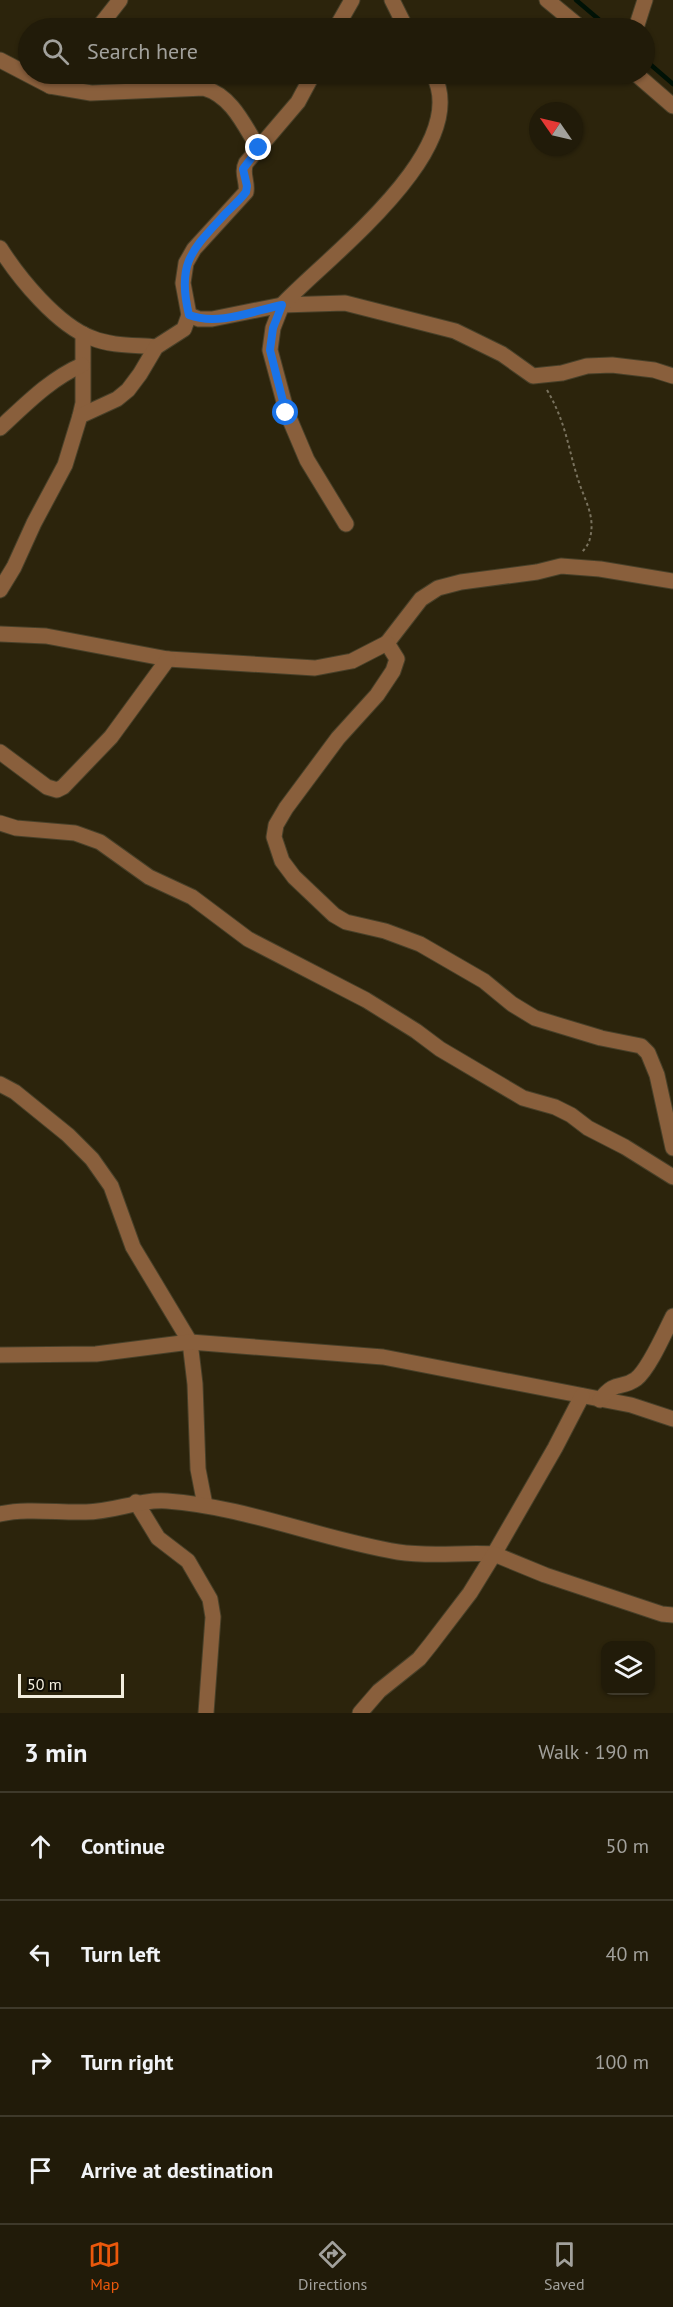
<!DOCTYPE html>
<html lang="en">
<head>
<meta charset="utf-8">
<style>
	body { margin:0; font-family:"PT Sans",sans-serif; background:#292412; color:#f1f3f6 }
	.controls { position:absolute; right:18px; bottom:18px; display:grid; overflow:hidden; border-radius:12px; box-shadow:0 2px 4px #0004 }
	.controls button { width:54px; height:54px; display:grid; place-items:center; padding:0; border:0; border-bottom:2px solid #3e392a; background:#211b09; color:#f1f3f6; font:30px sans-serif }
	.compass { position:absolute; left:529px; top:102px; width:54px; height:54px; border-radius:50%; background:#211b09; box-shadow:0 2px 4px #0004; rotate:304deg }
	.scale { position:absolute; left:18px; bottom:15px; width:106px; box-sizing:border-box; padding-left:6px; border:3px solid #f2edde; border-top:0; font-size:16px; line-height:21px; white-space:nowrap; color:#f2edde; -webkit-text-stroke:4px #110e05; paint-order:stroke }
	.stop { position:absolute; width:18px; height:18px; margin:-14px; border:4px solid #1a73e8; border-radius:50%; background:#fff }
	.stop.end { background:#1a73e8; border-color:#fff; box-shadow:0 2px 6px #0008 }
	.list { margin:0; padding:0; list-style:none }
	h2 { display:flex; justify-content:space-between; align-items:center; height:78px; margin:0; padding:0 24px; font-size:26px }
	h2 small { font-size:20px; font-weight:400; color:#a2a19c }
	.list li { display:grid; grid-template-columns:39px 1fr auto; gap:18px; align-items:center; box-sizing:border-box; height:108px; padding:0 24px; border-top:2px solid #3e392a }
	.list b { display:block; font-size:22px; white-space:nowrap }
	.list em { font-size:20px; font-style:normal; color:#a2a19c }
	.icon { flex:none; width:33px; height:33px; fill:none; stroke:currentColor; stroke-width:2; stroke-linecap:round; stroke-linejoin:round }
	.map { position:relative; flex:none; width:673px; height:1713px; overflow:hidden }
	.search { position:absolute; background:#211b09; box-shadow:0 2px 4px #0004; left:18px; right:18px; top:18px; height:66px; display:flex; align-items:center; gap:15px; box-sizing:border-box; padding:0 21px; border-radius:33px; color:#a2a19c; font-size:22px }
	.sheet { height:510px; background:#211b09 }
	nav { display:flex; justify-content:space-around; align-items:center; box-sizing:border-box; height:84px; border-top:2px solid #3e392a; background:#211b09; font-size:16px; color:#a2a19c }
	nav a { display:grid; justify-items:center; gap:3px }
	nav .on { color:#ea580c }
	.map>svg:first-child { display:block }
</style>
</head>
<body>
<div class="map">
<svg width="673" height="1713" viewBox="0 0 673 1713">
	<rect width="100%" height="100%" fill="#2c240c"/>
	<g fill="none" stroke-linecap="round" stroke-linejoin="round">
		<!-- stream -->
		<g stroke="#001206" stroke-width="4.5">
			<path d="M576,0L609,28"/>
			<path d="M644,59L673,84"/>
		</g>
		<defs>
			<g id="minor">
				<path d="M392,0L406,28"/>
				<path d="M547,0L581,28"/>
				<path d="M98,28L120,0"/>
				<path d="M336,28L352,0"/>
				<path d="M636,28L645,0"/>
				<path d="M0,60L50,86L91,93L204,88C232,96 244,125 259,149"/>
				<path d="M636,74L673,106"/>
				<path d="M50,86L59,74"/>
				<path d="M0,248C19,278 57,325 92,338C111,346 135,345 156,347"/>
				<path d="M189,315L199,319H212L282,305L345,303L455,331L502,354L533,376L562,373L587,366L612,365L654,370L673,376"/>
				<path d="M80,416L83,403V334"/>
				<path d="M0,428C26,404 50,379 82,365"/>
				<path d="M346,524L307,460L287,413L270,350L273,328L282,305C327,257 474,149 433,74"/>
				<path d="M673,581L600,569L561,566L537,572L461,582L438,588L421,599L387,643L397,659L393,671L377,695L338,738L286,808L276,825L274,837L282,861L294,877L334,915L346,922L385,931L420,944L484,981L512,1004L535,1018L601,1038L641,1046L648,1053L657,1075L673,1148"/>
				<path d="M0,590L14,567L34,523L65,465L80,416L117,399L128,390L140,374L156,347L184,329L189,315L183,283L186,263L194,249L246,192C248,182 241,173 246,163L298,102L313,74"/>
				<path d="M0,634L46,636L168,659L315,668L352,661L387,643"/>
				<path d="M0,752L47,787L57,790L63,787L111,737L168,659"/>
				<path d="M0,823L16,828L75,833L100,842L149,877L192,897L248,939L366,1000L416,1031L440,1049L523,1098L555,1107L571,1115L588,1128L625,1147L673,1177"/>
				<path d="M0,1084L15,1092L68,1135L92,1159L111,1186L133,1247L190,1342L195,1384L198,1469L205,1505"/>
				<path d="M0,1355L96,1354L190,1342L383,1357L631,1405L673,1419"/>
				<path d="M600,1400C616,1379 621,1390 636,1379C649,1369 665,1332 673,1316"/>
				<path d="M136,1502L158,1538L188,1561L210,1599L213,1617L206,1713"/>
				<path d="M0,1514C28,1508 58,1513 86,1512C114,1512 139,1499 167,1501C247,1507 320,1539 398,1552C431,1557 462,1552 494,1554L555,1448L582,1396"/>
				<path d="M360,1713L379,1691L419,1659L431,1644L470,1593L494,1554L545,1575L662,1614L673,1615"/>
			</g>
		</defs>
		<!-- minor casing -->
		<use href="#minor" stroke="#484029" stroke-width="17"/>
		<!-- path -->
		<path stroke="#79725e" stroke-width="2" stroke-dasharray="3 3" stroke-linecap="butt" d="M547,390C568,426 568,452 581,488C587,504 595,519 590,538C589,544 585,549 581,553"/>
		<!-- minor -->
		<use href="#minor" stroke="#895f3c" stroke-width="15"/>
	</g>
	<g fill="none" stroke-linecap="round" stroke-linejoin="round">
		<!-- route -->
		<path stroke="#1a73e8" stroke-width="8" d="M259,148L243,169L247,186L246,192C240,200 233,206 226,213C193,249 176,262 189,315C218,326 253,311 282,305L273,328L270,350L286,413"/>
	</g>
</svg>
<div class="controls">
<button><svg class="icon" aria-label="layers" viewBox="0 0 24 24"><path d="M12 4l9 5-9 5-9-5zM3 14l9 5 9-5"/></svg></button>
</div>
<svg class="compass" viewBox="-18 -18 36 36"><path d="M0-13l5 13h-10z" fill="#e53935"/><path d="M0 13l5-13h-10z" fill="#a2a19c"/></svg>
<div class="scale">50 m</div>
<div class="stop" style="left:286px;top:413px"></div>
<div class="stop end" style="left:259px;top:148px"></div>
<div class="search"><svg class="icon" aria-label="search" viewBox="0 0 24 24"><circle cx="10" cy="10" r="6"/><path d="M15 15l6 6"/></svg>Search here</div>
</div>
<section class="sheet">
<h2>3 min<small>Walk · 190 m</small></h2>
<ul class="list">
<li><svg class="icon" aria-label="ahead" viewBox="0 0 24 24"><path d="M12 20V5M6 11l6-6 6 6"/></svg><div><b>Continue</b></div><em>50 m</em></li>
<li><svg class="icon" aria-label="left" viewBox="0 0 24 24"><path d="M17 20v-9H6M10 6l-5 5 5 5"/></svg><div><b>Turn left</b></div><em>40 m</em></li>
<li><svg class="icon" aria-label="right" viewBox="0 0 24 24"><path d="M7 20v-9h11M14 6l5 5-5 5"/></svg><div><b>Turn right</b></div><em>100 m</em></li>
<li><svg class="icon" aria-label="arrive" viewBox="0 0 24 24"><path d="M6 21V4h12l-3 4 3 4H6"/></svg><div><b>Arrive at destination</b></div></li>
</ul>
</section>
<nav>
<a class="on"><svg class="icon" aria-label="map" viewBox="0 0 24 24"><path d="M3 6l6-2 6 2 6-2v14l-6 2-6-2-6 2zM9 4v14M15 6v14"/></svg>Map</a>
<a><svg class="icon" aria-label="directions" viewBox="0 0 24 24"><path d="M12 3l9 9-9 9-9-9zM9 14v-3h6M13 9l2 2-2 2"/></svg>Directions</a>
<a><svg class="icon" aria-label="saved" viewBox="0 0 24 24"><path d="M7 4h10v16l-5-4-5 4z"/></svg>Saved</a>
</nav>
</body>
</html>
